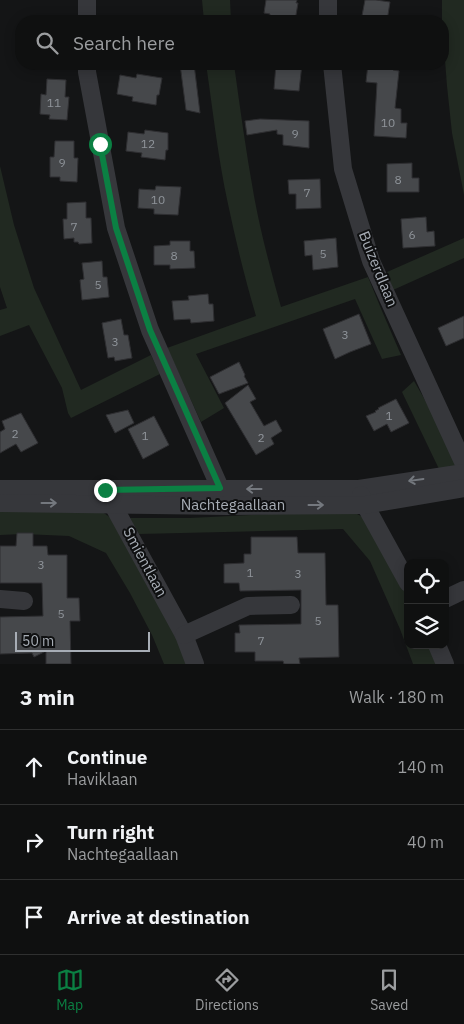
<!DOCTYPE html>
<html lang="en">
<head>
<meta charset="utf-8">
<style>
	body { margin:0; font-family:"IBM Plex Sans",sans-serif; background:#1d1e1e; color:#f1f3f6 }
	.controls { position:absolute; right:15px; bottom:15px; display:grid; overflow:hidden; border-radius:10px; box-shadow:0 2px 12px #0003 }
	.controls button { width:45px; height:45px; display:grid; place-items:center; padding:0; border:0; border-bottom:1px solid #2f3030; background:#0f1010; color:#f1f3f6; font:25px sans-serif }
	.scale { position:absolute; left:15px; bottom:12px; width:135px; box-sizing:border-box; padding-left:5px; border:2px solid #a7adb5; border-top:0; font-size:14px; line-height:18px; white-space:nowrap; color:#a7adb5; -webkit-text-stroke:4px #0f1011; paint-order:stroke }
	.stop { position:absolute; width:15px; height:15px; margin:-11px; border:4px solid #0b8043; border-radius:50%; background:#fff }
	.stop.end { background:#0b8043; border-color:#fff; box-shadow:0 1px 5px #0008 }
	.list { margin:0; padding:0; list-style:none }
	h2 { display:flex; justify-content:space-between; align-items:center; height:65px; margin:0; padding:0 20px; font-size:21px }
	h2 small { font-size:16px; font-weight:400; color:#9b9d9f }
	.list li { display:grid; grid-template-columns:32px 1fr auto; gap:15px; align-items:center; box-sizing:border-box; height:75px; padding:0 20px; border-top:1px solid #2f3030 }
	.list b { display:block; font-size:19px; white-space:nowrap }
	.list p { margin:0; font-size:16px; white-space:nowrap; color:#9b9d9f }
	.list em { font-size:16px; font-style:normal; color:#9b9d9f }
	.icon { flex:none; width:28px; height:28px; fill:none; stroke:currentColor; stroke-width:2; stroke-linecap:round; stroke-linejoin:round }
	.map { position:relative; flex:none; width:464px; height:664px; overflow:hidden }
	.search { position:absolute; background:#0f1010; box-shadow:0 2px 12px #0003; left:15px; right:15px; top:15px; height:55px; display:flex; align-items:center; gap:12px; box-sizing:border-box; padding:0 18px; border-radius:20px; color:#9b9d9f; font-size:19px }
	.sheet { height:290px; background:#0f1010 }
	nav { display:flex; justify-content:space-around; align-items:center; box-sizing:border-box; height:70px; border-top:1px solid #2f3030; background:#0f1010; font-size:14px; color:#9b9d9f }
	nav a { display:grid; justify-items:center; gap:2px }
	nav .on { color:#0b8043 }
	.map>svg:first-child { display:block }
</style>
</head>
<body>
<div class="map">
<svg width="464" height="664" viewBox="0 0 464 664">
	<rect width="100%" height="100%" fill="#141516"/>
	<!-- green -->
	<g fill="#212921">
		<path d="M202,0H230L231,21H204Z"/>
		<path d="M442,0H464V195L452,133L447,86L442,21Z"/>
		<path d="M206,64H234C240,108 246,152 254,196C261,234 271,271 281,307L368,277L382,311L401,355L382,359L355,299L196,354L224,408L201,422L167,348L256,316C245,279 236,242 228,204C218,158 213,111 206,64Z"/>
		<path d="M0,166L14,225L34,288L81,390L151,355L160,374L71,418L68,413L62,388L29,325L0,336V310L7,308L0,287Z"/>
		<path d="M464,238V258L393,290L387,272Z"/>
		<path d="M414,381L440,426L457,468L439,469L402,392Z"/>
		<path d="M98,509L111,518L171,626L187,664H164L152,635L130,593L106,553L69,536L23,534L0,535V511Z"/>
		<path d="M349,510L367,519L384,546L408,597V645H430L437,664H413L400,629L370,561L343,529L139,534L130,518H190Z"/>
	</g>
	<!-- building -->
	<g fill="#46484b" stroke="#2f2f32">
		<path d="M266,0H297L296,3H298L295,21H269L270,14L264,13Z"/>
		<path d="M365,0H376L390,2L387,21H361Z"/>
		<path d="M180,64H194L200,113L186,110Z"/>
		<path d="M276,64H302L299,91L274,89Z"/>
		<path d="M368,64H393V70L399,71L395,108L401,109V123H407L406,138L374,136L377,83L366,82Z"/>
		<path d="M137,74L162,78L159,95H157L156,105L132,101L133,97L117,94L120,75L136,78Z"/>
		<path d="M47,79L66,80L65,97H69L67,120L49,119L50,115L40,114L41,94L46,95Z"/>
		<path d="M260,119L309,121V148L283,145V135L277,134V130L247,135L245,121Z"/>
		<path d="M145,130L168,133V150H166L165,160L141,157L142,153L126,151L128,132L144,134Z"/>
		<path d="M55,141H74V158H78L77,182L60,181V177H50V157H54Z"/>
		<path d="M412,163V178H419V192H387V164Z"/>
		<path d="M320,179L321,208L296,209V194H289L288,180Z"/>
		<path d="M156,186L181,187L178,215L154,214V209L138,208L139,189L155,190Z"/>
		<path d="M86,202V218H91L92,243L79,244L78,242H74V238L64,239L63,219H67V203Z"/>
		<path d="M426,217L427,232L434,231L435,246L403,248L401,219Z"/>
		<path d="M336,238L338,267L313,270L312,255L305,256L304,241Z"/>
		<path d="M170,241H190V251H194L195,268L170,269V265H154V246L170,245Z"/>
		<path d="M102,261L103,277H107L109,297L82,300L80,280L84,279L82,263Z"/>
		<path d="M208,294L209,304H213L214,321L191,323L190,319L174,320L172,301L189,300L188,296Z"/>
		<path d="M359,314L371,344L350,352L335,359L323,329Z"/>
		<path d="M464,316V338L446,346L438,328Z"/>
		<path d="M121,319L124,335H128L132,358L115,361L114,357L108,358L102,323Z"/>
		<path d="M239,362L245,375L244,376L248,383L219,394L210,377Z"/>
		<path d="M248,385L256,399L250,402L264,426L276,420L282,431L271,438L274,444L256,455L225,403Z"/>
		<path d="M396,399L409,423L391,432L387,424L374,431L366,416L376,412L375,411L379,409L378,408Z"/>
		<path d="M128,410L134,423L115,433L106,415Z"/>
		<path d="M21,413L38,443L21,452L16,444L0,453V432L5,429L2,421Z"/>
		<path d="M154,416L169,445L143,459L128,429Z"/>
		<path d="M17,533H33V546H47L48,555H67V598H79L80,621H70L71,664H46V651L34,657L32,653L0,654V617L43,616L42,583H0V546H16Z"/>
		<path d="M251,537H297L298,553H325L326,605H338L339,657L299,658L300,664H284L283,661H255V652H235V633H240L239,625L301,624V590L240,591L239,583H224V564L244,563V554H251Z"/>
	</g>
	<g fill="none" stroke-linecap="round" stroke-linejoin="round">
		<!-- minor -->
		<g stroke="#36373b" stroke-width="18">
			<path d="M87,21V0"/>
			<path d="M328,21V0"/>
			<path d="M87,64V72L116,228L150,330L228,506"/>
			<path d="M332,64L343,169L371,261L464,464"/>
			<path d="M0,489H359L464,473"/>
			<path d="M361,495L365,505L408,583"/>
			<path d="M108,496L184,635L195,664"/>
			<path d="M0,503L228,506L365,505L464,488"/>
			<path d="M0,599L24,601"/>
			<path d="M445,599L464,590"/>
			<path d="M184,635L248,606L291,605"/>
			<path d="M437,645L445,664"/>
		</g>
	</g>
	<!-- one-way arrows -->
	<defs><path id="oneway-shaft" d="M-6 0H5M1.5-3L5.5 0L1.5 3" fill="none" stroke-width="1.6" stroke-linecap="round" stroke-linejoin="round" transform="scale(1.25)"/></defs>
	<g stroke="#74787e">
		<use href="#oneway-shaft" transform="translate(416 480) rotate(172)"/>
		<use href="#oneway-shaft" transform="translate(254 489) rotate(-180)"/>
		<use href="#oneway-shaft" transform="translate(49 503)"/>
		<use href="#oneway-shaft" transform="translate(316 505)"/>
	</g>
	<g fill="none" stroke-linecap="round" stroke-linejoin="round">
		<!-- route -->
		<path stroke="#0b8043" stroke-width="6" d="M100,144L116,228L150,330L220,488L105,490"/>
	</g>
	<g text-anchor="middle" stroke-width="4" stroke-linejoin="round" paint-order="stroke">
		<!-- number labels -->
		<g font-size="12" fill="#8f949a">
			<text x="54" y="107">11</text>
			<text x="388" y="127">10</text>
			<text x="295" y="138">9</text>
			<text x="148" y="148">12</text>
			<text x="62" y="167">9</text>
			<text x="398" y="184">8</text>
			<text x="307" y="197">7</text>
			<text x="158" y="204">10</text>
			<text x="74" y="231">7</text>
			<text x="412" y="239">6</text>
			<text x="323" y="258">5</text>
			<text x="174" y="260">8</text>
			<text x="98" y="289">5</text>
			<text x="345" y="339">3</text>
			<text x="115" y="346">3</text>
			<text x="389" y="420">1</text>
			<text x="15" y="438">2</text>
			<text x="145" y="440">1</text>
			<text x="261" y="442">2</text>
			<text x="41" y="569">3</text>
			<text x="250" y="577">1</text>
			<text x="298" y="578">3</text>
			<text x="61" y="618">5</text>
			<text x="318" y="625">5</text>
			<text x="261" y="645">7</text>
		</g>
		<!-- street labels -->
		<g font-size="15" fill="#a7adb5" stroke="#0f1011">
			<text transform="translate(378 269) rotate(68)" y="5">Buizerdlaan</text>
			<text x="233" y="510">Nachtegaallaan</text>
			<text transform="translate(145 562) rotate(62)" y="5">Smientlaan</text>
		</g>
	</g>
</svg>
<div class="controls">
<button><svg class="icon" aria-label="locate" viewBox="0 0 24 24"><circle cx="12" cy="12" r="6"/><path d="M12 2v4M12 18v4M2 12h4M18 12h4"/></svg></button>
<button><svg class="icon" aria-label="layers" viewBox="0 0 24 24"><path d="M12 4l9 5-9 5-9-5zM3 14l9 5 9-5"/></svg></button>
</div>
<div class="scale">50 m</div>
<div class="stop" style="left:100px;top:144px"></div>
<div class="stop end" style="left:105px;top:490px"></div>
<div class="search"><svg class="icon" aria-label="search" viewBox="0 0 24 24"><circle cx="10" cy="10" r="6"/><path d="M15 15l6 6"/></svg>Search here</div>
</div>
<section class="sheet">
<h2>3 min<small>Walk · 180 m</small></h2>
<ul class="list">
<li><svg class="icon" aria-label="ahead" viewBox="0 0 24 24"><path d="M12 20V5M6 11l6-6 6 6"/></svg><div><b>Continue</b><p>Haviklaan</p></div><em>140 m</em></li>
<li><svg class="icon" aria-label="right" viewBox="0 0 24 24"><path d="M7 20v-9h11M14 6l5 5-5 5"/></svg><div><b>Turn right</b><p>Nachtegaallaan</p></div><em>40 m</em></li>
<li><svg class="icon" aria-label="arrive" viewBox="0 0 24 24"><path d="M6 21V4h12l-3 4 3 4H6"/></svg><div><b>Arrive at destination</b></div></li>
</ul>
</section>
<nav>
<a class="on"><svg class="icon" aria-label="map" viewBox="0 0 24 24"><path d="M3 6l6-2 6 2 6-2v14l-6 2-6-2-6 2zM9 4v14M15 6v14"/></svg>Map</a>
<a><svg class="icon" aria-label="directions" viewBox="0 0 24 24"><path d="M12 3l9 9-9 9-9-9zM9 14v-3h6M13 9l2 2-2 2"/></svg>Directions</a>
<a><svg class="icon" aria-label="saved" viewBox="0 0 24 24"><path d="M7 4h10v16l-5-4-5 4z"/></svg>Saved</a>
</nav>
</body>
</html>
